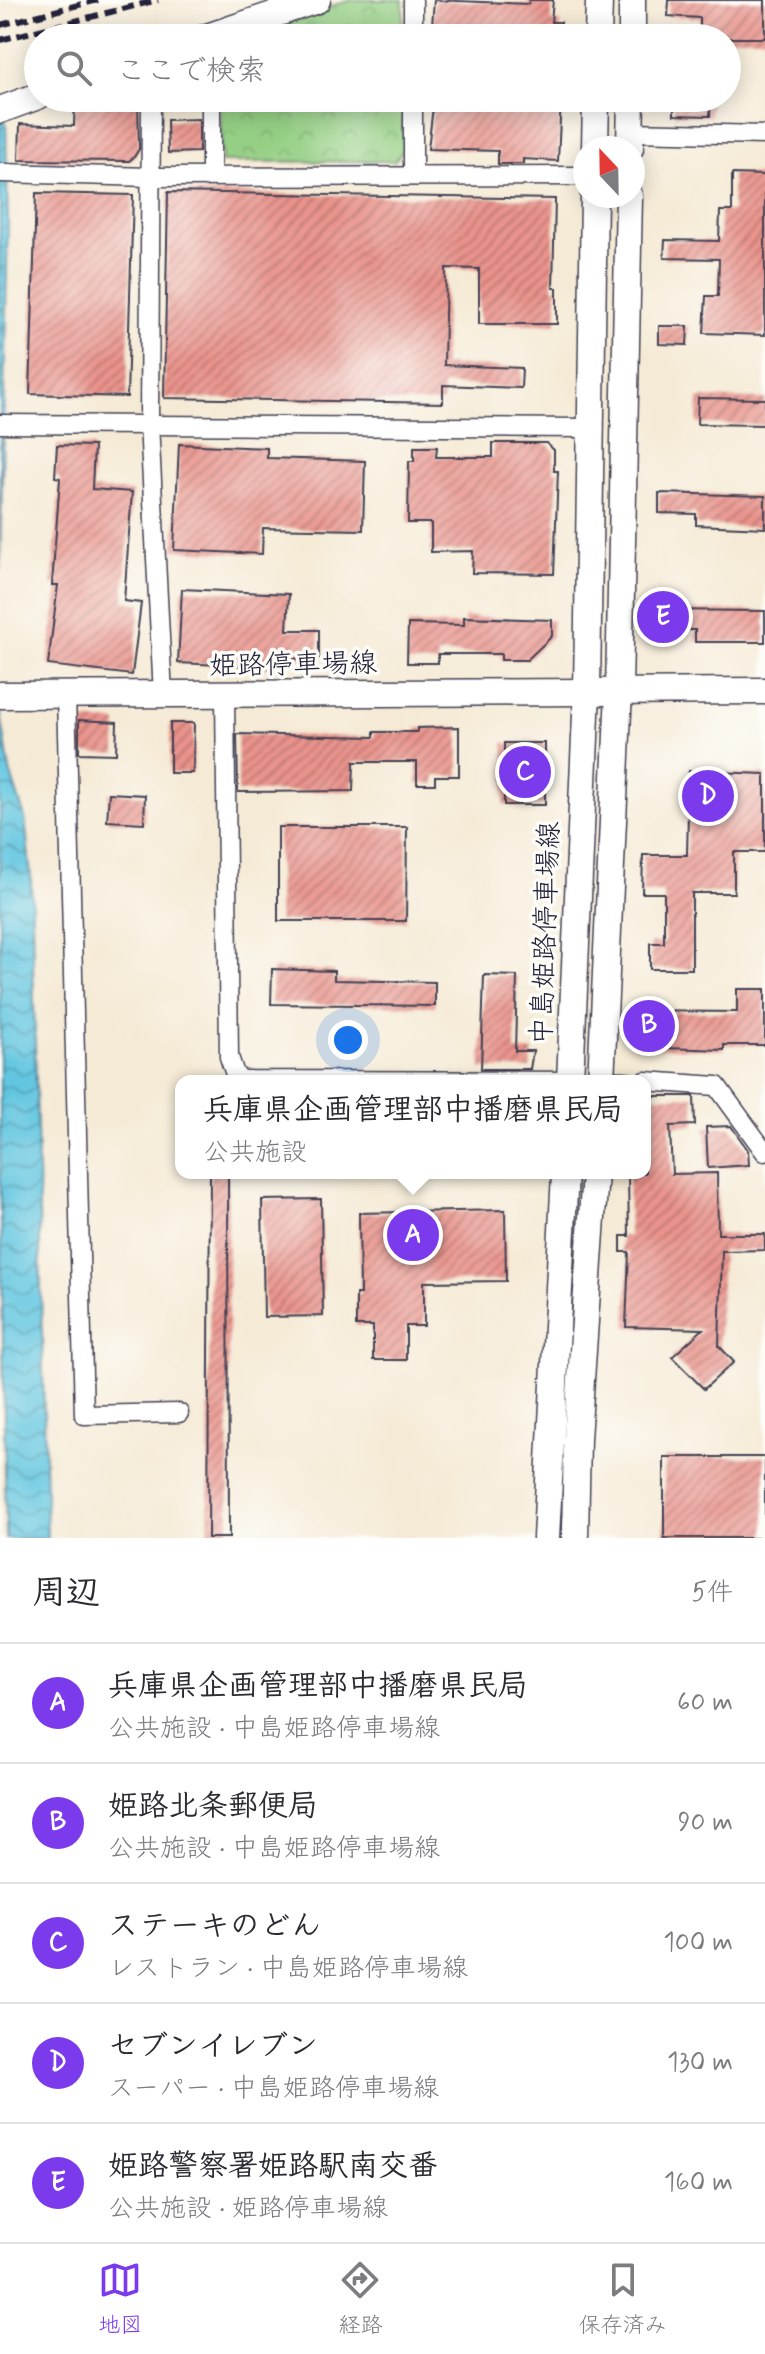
<!DOCTYPE html>
<html lang="ja">
<head>
<meta charset="utf-8">
<style>
	body { margin:0; font-family:Mynerve,"Klee One",sans-serif; background:#f7f7f7; color:#2b2b33 }
	.compass { position:absolute; left:573px; top:136px; width:72px; height:72px; border-radius:50%; background:#fff; box-shadow:0 4px 20px #0003; rotate:338deg }
	.you { position:absolute; left:348px; top:1040px; width:28px; height:28px; margin:-20px; border:6px solid #fff; border-radius:50%; background:#1a73e8; box-shadow:0 0 0 12px #1a73e833 }
	.badge { display:grid; place-items:center; width:52px; height:52px; border-radius:50%; background:#7c3aed; color:#fff; font-size:26px; font-weight:700 }
	.pin { position:absolute; translate:-50% -50%; border:4px solid #fff; box-shadow:0 2px 8px #0006 }
	.popup { position:absolute; left:175px; top:1075px; width:476px; height:104px; box-sizing:border-box; display:grid; place-content:center; border-radius:16px; background:#fff; filter:drop-shadow(0 2px 6px #0005); font-size:26px; white-space:nowrap; color:#7c7c81 }
	.popup b { font-size:30px; color:#2b2b33 }
	.popup::after { content:''; position:absolute; left:50%; top:100%; margin-left:-16px; border:16px solid transparent; border-top-color:#fff }
	.list { margin:0; padding:0; list-style:none }
	h2 { display:flex; justify-content:space-between; align-items:center; height:104px; margin:0; padding:0 32px; font-size:34px }
	h2 small { font-size:26px; font-weight:400; color:#7c7c81 }
	.list li { display:grid; grid-template-columns:52px 1fr auto; gap:24px; align-items:center; box-sizing:border-box; height:120px; padding:0 32px; border-top:2px solid #e1e1e2 }
	.list b { display:block; font-size:30px; white-space:nowrap }
	.list p { margin:0; font-size:26px; white-space:nowrap; color:#7c7c81 }
	.list em { font-size:26px; font-style:normal; color:#7c7c81 }
	.icon { flex:none; width:44px; height:44px; fill:none; stroke:currentColor; stroke-width:2; stroke-linecap:round; stroke-linejoin:round }
	.map { position:relative; flex:none; width:765px; height:1538px; overflow:hidden }
	.search { position:absolute; background:#fff; box-shadow:0 4px 20px #0003; left:24px; right:24px; top:24px; height:88px; display:flex; align-items:center; gap:20px; box-sizing:border-box; padding:0 28px; border-radius:44px; color:#7c7c81; font-size:30px }
	.sheet { height:704px; background:#fff }
	nav { display:flex; justify-content:space-around; align-items:center; box-sizing:border-box; height:112px; border-top:2px solid #e1e1e2; background:#fff; font-size:22px; color:#7c7c81 }
	nav a { display:grid; justify-items:center; gap:4px }
	nav .on { color:#7c3aed }
	.map>svg:first-child { display:block }
</style>
</head>
<body>
<div class="map">
<svg width="765" height="1538" viewBox="0 0 765 1538">
	<defs>
		<pattern id="park-crowns" width="20" height="18" patternUnits="userSpaceOnUse" patternTransform="scale(2)"><rect width="20" height="18" fill="#94cf84"/><path d="M2 6a3 3 0 1 1 6 0M12 15a3 3 0 1 1 6 0" fill="none" stroke="#7fb173"/></pattern>
		<pattern id="water-waves" width="16" height="10" patternUnits="userSpaceOnUse" patternTransform="scale(2)"><rect width="16" height="10" fill="#62c6e0"/><path d="M0 5q4-4 8 0t8 0" fill="none" stroke="#50a0b7"/></pattern>
		<pattern id="building-hatch" width="6" height="6" patternUnits="userSpaceOnUse" patternTransform="scale(2)"><rect width="6" height="6" fill="#e9938b"/><path d="M-1 1l2-2M0 6l6-6M5 7l2-2" fill="none" stroke="#bc7873"/></pattern>
	</defs>
	<rect width="100%" height="100%" fill="#fdfcf7"/>
	<filter id="ink" filterUnits="userSpaceOnUse"><feTurbulence type="fractalNoise" baseFrequency=".0125" numOctaves="2"/><feDisplacementMap in="SourceGraphic" scale="16" xChannelSelector="R" yChannelSelector="G"/><feConvolveMatrix kernelMatrix="1 2 1 2 8 2 1 2 1" color-interpolation-filters="sRGB"/></filter>
	<filter id="wash" filterUnits="userSpaceOnUse"><feTurbulence type="fractalNoise" baseFrequency=".006" numOctaves="4" result="noise"/><feDisplacementMap in="SourceGraphic" scale="32" xChannelSelector="R" yChannelSelector="G"/><feGaussianBlur stdDeviation="1.8" result="paint"/><feColorMatrix in="noise" values="0 0 0 0 0 0 0 0 0 0 0 0 0 0 0 0 0 1.4 0 .05"/><feComposite in="paint" operator="in"/></filter>
	<g filter="url(#wash)">
		<rect width="100%" height="100%" fill="#f5ead5"/>
		<!-- park -->
		<g fill="url(#park-crowns)" stroke="#5b7860" stroke-width="2">
			<path d="M350,0H403V38H236Z"/>
			<path d="M220,98H403V151L394,161L222,162Z"/>
		</g>
		<!-- water -->
		<g fill="url(#water-waves)" stroke="#42748e" stroke-width="2">
			<path d="M6,121L8,226L0,570V123Z"/>
			<path d="M0,708L10,771L25,818L31,877L47,1538H6L0,1152Z"/>
		</g>
		<g id="blocks">
			<!-- building -->
			<g fill="url(#building-hatch)">
				<path d="M434,0L528,4L529,0H553L551,22H561L559,38H431Z"/>
				<path d="M669,0H765V38H700V18L668,16Z"/>
				<path d="M75,98H138L139,149L134,157L129,161L19,160L20,124L74,126Z"/>
				<path d="M434,98H494V104L530,106L531,98H561L558,161L523,159V164H498V151L428,149Z"/>
				<path d="M674,98H711L710,116L674,115Z"/>
				<path d="M199,119V152L168,153L167,120Z"/>
				<path d="M732,174L765,175V335L704,333L706,296H718L719,259L664,258L665,240L719,241L720,211H732Z"/>
				<path d="M168,192L555,199L553,288H557V324H479V269L446,268L444,365L522,368L521,388L443,385V403L164,398Z"/>
				<path d="M36,193L133,195L127,397L30,394Z"/>
				<path d="M659,326H688L687,345L659,344Z"/>
				<path d="M698,398L765,399V425L697,424Z"/>
				<path d="M493,443H546L554,450V471H558L554,574L472,573L473,551L431,552V523H408L409,461H414V447H437L436,457H493Z"/>
				<path d="M179,444L267,448V458L365,461L363,530L263,528L262,554L174,550Z"/>
				<path d="M57,445L94,446L92,489L132,492L124,601L141,603L132,675L48,665L58,585H52L60,478L55,477Z"/>
				<path d="M659,493L765,496V528L696,525V514L659,513Z"/>
				<path d="M182,589L289,594L287,630H319V658L285,659V668L178,663Z"/>
				<path d="M657,610L765,611V642H695V630H657Z"/>
				<path d="M464,617L552,620V636L527,660H501V654H438V663H407L408,624L464,625Z"/>
				<path d="M79,720L117,722L116,754L79,753Z"/>
				<path d="M170,723H194L193,773H170Z"/>
				<path d="M459,727V776H435V784H417V762H354L353,791L238,792L237,734L374,737V732H417V728Z"/>
				<rect x="504" y="743" width="41" height="62"/>
				<path d="M689,771L765,774V852H734V893H692V969H650V943H664V893H642L643,855H687Z"/>
				<path d="M109,793L145,795L144,823L107,821Z"/>
				<path d="M278,827H407L406,921H278Z"/>
				<path d="M272,969L334,971V980L435,982V1006L271,1004Z"/>
				<path d="M484,975L517,976L515,1051H533L530,1069H481Z"/>
				<path d="M737,989H765V1045H724V1050L634,1047L636,1011L737,1012Z"/>
				<path d="M646,1096H694L695,1125L670,1126L672,1174L717,1173L718,1234H765V1250L722,1251L719,1346L734,1362L704,1389L672,1357L703,1329L626,1327L629,1252H621V1236H629L628,1173H645Z"/>
				<path d="M731,1126L748,1150L749,1165L708,1168L706,1127Z"/>
				<path d="M210,1173H228L229,1538H208Z"/>
				<path d="M321,1199L323,1316L264,1317L262,1200Z"/>
				<path d="M505,1210L506,1281L424,1282V1326H406V1360H373V1326H356V1294H360L359,1213Z"/>
				<rect x="664" y="1457" width="101" height="81"/>
			</g>
		</g>
	</g>
	<g filter="url(#ink)">
		<use href="#blocks" fill-opacity="0" stroke="#424052" stroke-width="2"/>
		<g fill="none" stroke-linecap="round" stroke-linejoin="round">
			<defs>
				<g id="street">
					<path d="M413,38V0"/>
					<path d="M151,98L149,423L163,695"/>
					<path d="M630,132L765,135"/>
					<path d="M0,173L151,177L585,176"/>
					<path d="M211,176V98"/>
					<path d="M413,176V98"/>
					<path d="M0,424L588,428"/>
					<path d="M66,694L84,1415L179,1413"/>
					<path d="M225,696L229,1057L236,1077L244,1080L625,1081"/>
					<path d="M645,1081L717,1086L765,1152"/>
				</g>
				<g id="secondary">
					<path d="M204,38L317,0"/>
					<path d="M598,38L599,0"/>
					<path d="M632,38V0"/>
					<path d="M0,110L38,96"/>
					<path d="M595,148L596,98"/>
					<path d="M630,148L631,98"/>
					<path d="M0,695L765,691"/>
					<path d="M570,1081L587,691L594,196"/>
					<path d="M601,1081L619,691L629,196"/>
					<path d="M546,1538L565,1173"/>
					<path d="M575,1538L577,1439L595,1173"/>
				</g>
			</defs>
			<!-- street casing -->
			<use href="#street" stroke="#424052" stroke-width="21"/>
			<!-- secondary casing -->
			<use href="#secondary" stroke="#424052" stroke-width="29"/>
			<!-- street -->
			<use href="#street" stroke="#fff" stroke-width="18"/>
			<!-- secondary -->
			<use href="#secondary" stroke="#fff" stroke-width="26"/>
			<!-- rail -->
			<g stroke="#22223b" stroke-width="6" stroke-dasharray="12 6" stroke-linecap="butt">
				<path d="M0,25L98,0"/>
				<path d="M0,40L158,0"/>
			</g>
		</g>
	</g>
	<g text-anchor="middle" stroke-width="7" stroke-linejoin="round" paint-order="stroke">
		<!-- street labels -->
		<g font-size="28" fill="#22223b" stroke="#fdfcf7">
			<text transform="translate(293 663) rotate(-1)" y="10">姫路停車場線</text>
			<text transform="translate(544 933) rotate(-88)" y="10">中島姫路停車場線</text>
		</g>
	</g>
</svg>
<svg class="compass" viewBox="-18 -18 36 36"><path d="M0-13l5 13h-10z" fill="#e53935"/><path d="M0 13l5-13h-10z" fill="#7c7c81"/></svg>
<div class="you"></div>
<div class="pin badge" style="left:413px;top:1235px">A</div>
<div class="popup"><b>兵庫県企画管理部中播磨県民局</b>公共施設</div>
<div class="pin badge" style="left:649px;top:1026px">B</div>
<div class="pin badge" style="left:525px;top:772px">C</div>
<div class="pin badge" style="left:708px;top:796px">D</div>
<div class="pin badge" style="left:663px;top:617px">E</div>
<div class="search"><svg class="icon" aria-label="search" viewBox="0 0 24 24"><circle cx="10" cy="10" r="6"/><path d="M15 15l6 6"/></svg>ここで検索</div>
</div>
<section class="sheet">
<h2>周辺<small>5件</small></h2>
<ul class="list">
<li><span class="badge">A</span><div><b>兵庫県企画管理部中播磨県民局</b><p>公共施設 · 中島姫路停車場線</p></div><em>60 m</em></li>
<li><span class="badge">B</span><div><b>姫路北条郵便局</b><p>公共施設 · 中島姫路停車場線</p></div><em>90 m</em></li>
<li><span class="badge">C</span><div><b>ステーキのどん</b><p>レストラン · 中島姫路停車場線</p></div><em>100 m</em></li>
<li><span class="badge">D</span><div><b>セブンイレブン</b><p>スーパー · 中島姫路停車場線</p></div><em>130 m</em></li>
<li><span class="badge">E</span><div><b>姫路警察署姫路駅南交番</b><p>公共施設 · 姫路停車場線</p></div><em>160 m</em></li>
</ul>
</section>
<nav>
<a class="on"><svg class="icon" aria-label="map" viewBox="0 0 24 24"><path d="M3 6l6-2 6 2 6-2v14l-6 2-6-2-6 2zM9 4v14M15 6v14"/></svg>地図</a>
<a><svg class="icon" aria-label="directions" viewBox="0 0 24 24"><path d="M12 3l9 9-9 9-9-9zM9 14v-3h6M13 9l2 2-2 2"/></svg>経路</a>
<a><svg class="icon" aria-label="saved" viewBox="0 0 24 24"><path d="M7 4h10v16l-5-4-5 4z"/></svg>保存済み</a>
</nav>
</body>
</html>
